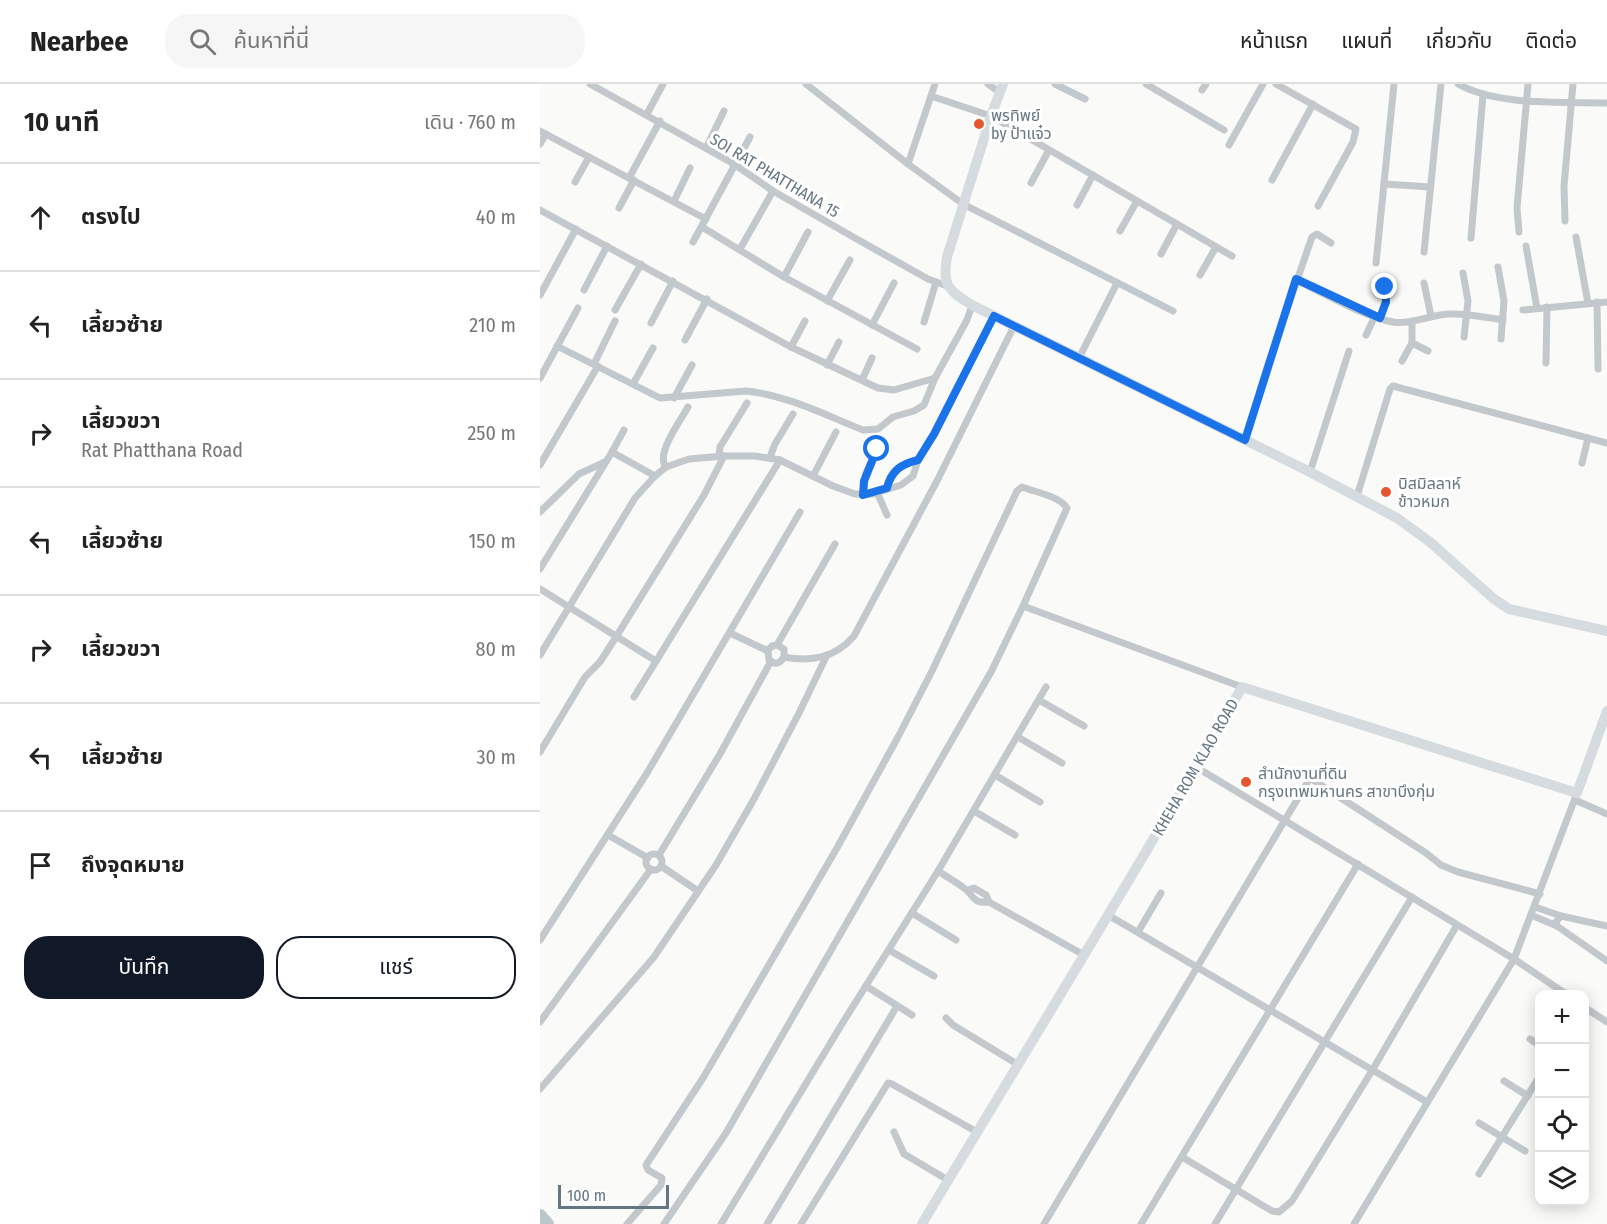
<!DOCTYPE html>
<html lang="th">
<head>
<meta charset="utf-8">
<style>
	body { margin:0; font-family:"Fira Sans Condensed","Noto Sans Thai",sans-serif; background:#f6f6f6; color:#222 }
	.controls { position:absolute; right:18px; bottom:18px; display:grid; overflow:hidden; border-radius:12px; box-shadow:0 3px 15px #0003 }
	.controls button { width:54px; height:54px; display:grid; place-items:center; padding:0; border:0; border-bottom:2px solid #e0e0e0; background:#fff; color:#222; font:30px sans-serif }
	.scale { position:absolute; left:18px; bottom:15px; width:111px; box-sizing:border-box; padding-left:6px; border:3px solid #657683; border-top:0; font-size:16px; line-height:21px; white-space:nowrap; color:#657683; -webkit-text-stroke:4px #fff; paint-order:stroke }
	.stop { position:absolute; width:18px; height:18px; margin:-14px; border:4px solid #1a73e8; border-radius:50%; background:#fff }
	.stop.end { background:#1a73e8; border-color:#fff; box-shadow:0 2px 6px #0008 }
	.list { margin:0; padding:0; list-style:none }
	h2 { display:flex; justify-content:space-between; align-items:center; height:78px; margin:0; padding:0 24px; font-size:26px }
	h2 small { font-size:20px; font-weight:400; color:#767676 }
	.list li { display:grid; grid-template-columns:39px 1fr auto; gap:18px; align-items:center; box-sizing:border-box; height:108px; padding:0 24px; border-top:2px solid #e0e0e0 }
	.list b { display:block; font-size:22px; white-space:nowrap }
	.list p { margin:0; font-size:20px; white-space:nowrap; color:#767676 }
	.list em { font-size:20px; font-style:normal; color:#767676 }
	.actions { display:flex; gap:12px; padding:18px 24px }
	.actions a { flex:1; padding:14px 0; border:2px solid #111827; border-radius:24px; text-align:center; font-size:21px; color:#111827 }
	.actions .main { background:#111827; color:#fff }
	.icon { flex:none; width:33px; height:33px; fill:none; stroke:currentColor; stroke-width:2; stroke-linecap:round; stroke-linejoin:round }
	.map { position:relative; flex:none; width:1067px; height:1140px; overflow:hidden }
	header { display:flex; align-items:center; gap:36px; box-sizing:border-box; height:84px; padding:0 30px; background:#fff; border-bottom:2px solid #e0e0e0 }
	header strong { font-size:28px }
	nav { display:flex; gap:33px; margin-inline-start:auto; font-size:21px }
	.search { width:420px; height:54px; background:#f6f6f6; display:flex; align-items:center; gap:15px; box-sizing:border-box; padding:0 21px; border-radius:24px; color:#767676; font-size:22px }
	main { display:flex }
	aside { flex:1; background:#fff }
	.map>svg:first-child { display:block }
</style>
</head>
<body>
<header>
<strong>Nearbee</strong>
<div class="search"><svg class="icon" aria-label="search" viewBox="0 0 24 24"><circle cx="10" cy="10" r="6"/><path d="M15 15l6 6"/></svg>ค้นหาที่นี่</div>
<nav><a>หน้าแรก</a><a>แผนที่</a><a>เกี่ยวกับ</a><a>ติดต่อ</a></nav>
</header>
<main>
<aside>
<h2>10 นาที<small>เดิน · 760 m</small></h2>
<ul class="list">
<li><svg class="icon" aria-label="ahead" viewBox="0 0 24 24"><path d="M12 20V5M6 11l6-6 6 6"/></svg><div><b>ตรงไป</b></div><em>40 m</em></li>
<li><svg class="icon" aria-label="left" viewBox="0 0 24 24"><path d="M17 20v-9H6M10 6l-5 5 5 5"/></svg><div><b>เลี้ยวซ้าย</b></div><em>210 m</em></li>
<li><svg class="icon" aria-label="right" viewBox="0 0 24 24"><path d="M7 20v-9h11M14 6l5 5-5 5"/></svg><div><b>เลี้ยวขวา</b><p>Rat Phatthana Road</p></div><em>250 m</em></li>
<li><svg class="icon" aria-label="left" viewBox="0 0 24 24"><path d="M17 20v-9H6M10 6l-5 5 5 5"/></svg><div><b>เลี้ยวซ้าย</b></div><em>150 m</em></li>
<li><svg class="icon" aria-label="right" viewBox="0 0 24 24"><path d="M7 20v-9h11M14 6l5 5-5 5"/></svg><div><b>เลี้ยวขวา</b></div><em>80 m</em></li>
<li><svg class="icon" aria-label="left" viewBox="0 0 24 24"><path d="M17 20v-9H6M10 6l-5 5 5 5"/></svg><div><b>เลี้ยวซ้าย</b></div><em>30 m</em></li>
<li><svg class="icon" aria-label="arrive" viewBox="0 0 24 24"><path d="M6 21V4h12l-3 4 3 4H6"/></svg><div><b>ถึงจุดหมาย</b></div></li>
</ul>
<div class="actions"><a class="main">บันทึก</a><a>แชร์</a></div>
</aside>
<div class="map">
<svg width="1067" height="1140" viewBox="0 0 1067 1140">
	<rect width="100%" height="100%" fill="#fafaf8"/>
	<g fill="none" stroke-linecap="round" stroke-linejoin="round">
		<!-- river -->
		<path stroke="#bbc7cb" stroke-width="14" d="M0,1132L7,1140"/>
		<!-- street -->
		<g stroke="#c3c8cc" stroke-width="7">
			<path d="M50,0L194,80L233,107L322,158L388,195L407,202"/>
			<path d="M266,0L368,80L423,120L633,227"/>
			<path d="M448,0L459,8"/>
			<path d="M515,0L545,15"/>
			<path d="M606,0L684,46"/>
			<path d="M736,0L816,45L813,58L778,122"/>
			<path d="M918,0C957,22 1023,18 1067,19"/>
			<path d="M662,6L666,0"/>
			<path d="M391,12L451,32L692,172"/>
			<path d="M107,30L123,0"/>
			<path d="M0,47L166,135"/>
			<path d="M0,60L6,50"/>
			<path d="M689,61L723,0"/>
			<path d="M166,64L184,27"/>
			<path d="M368,80L395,0"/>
			<path d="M89,94L120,37"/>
			<path d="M732,96L773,20"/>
			<path d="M35,98L49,73"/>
			<path d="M491,99L509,66"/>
			<path d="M844,100L890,103"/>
			<path d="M134,117L150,84"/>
			<path d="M537,121L553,91"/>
			<path d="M79,124L94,96"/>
			<path d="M0,126L251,263L338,304L354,306L395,294"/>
			<path d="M1025,137L1024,102L1033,0"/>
			<path d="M162,143L244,193L377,265"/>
			<path d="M580,147L597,117"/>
			<path d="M979,148L977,124L988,0"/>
			<path d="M1036,153L1048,219"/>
			<path d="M931,154L943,11"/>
			<path d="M153,158L210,53"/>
			<path d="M986,162L997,224"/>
			<path d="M200,165L233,107"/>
			<path d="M884,168L901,0"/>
			<path d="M621,170L637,140"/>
			<path d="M836,179L854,0"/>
			<path d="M958,183L964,217L961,255"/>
			<path d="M923,189L928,217L924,253"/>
			<path d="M660,191L676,163"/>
			<path d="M244,193L268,148"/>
			<path d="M756,196C786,210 822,232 853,238C871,241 890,231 908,230C926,229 945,233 963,236"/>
			<path d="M884,199L891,232"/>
			<path d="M44,206L67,162"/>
			<path d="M0,211L36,145"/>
			<path d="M287,217L310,176"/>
			<path d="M1057,218L1058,285"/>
			<path d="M75,226L101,180"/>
			<path d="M983,226L1067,218"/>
			<path d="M840,234L846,217L845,203"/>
			<path d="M872,237V259L888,267"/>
			<path d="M384,238L396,198"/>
			<path d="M111,239L133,197"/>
			<path d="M332,241L354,199"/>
			<path d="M826,251L835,232"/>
			<path d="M145,256L167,215"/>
			<path d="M17,262L120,314L206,307C247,311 285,331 323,346L338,345L353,333L374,327L384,321L395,294L427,236L432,221"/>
			<path d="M251,263L265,237"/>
			<path d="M539,274L577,199"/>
			<path d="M862,277L872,259"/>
			<path d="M1006,279L1007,223"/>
			<path d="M54,280L75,237"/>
			<path d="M287,281L299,258"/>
			<path d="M0,294L38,224"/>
			<path d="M322,296L332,274"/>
			<path d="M93,300L113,264"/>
			<path d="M134,314L152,281"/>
			<path d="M705,356L729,277L772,153L777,150L791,159"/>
			<path d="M72,368L84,346"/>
			<path d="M179,372L180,363L207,319"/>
			<path d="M230,373L235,360L253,330"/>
			<path d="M1042,379L1048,354"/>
			<path d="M0,381L58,282"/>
			<path d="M126,383C115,370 141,336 148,323"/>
			<path d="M770,388L809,267"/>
			<path d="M273,392L296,348"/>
			<path d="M347,404C351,387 361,380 378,376"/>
			<path d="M337,408L347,431"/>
			<path d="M323,411L326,389L337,365"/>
			<path d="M817,412L850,305L853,302L1067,359"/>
			<path d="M0,428L39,390L65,378"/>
			<path d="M0,485L72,368L115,392"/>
			<path d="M0,505L116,577"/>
			<path d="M190,549L228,567"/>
			<path d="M237,561L244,565V573C240,580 235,581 229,576L228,566L232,562L237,561L295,460"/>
			<path d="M0,571L95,414L115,392L126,383L149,375L184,372H215L240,376L293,402L315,410H333L361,401L373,392L378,376L395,350L454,232"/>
			<path d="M244,573C272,578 295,574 314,552L398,395L474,242"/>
			<path d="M94,613L240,376"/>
			<path d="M499,616L544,642"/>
			<path d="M478,653L522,679"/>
			<path d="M0,668L45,593L60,578L76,553L164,411L184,372"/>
			<path d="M656,683L974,875L1026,910"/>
			<path d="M455,691L500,718"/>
			<path d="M1035,716L1067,730"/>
			<path d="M434,727L475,751"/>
			<path d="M68,751L108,774"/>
			<circle cx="114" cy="778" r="8"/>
			<path d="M119,771L180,670L231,577"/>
			<path d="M121,782L158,807"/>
			<path d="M398,787C407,793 416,798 424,804C434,811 432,820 449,818L544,871"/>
			<path d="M428,806L434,804L446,811L449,818"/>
			<path d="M995,823L1021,832"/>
			<path d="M372,829L416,856"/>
			<path d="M568,831L887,1018"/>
			<path d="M991,831L1017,842"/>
			<path d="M1067,842L1021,832L1016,838L1017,842L1067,877"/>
			<path d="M598,848L621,809"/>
			<path d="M0,856L107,689L260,428"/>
			<path d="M349,866L394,892"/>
			<path d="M326,902L372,931"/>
			<path d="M1044,923L1067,938"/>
			<path d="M406,934L413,941L477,980"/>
			<path d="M0,938L111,785"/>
			<path d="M990,955L999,961"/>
			<path d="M964,997L988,1012"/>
			<path d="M0,1005L114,873L176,781L214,715L259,629L286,573"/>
			<path d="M939,1039L985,1067"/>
			<path d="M354,1048L364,1070L408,1096"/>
			<path d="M642,1073L732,1127L739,1128L752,1117L833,985L917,841"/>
			<path d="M939,1090L999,993"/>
			<path d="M87,1140L121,1101L122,1094L108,1086L106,1081L163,994L297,764L358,653L392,587L477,407L482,403C495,408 519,412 527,424L483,522"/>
			<path d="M124,1140L186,1049L451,588L483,522L702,603"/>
			<path d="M181,1140L305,935L398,787L506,603"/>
			<path d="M227,1140L357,922"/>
			<path d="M261,1140L348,999L352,1000L437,1048"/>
			<path d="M504,1140L770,694L886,769L901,781L918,788L1000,810"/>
			<path d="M601,1140L818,780"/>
			<path d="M675,1140L872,813"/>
			<path d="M814,1140L974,875L1037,709"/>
		</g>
		<!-- secondary -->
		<g stroke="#d6dbdf" stroke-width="10">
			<path d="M463,0L451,32L407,173C402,202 408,206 432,221L770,388L857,434L890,458L954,515L969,525L1067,547"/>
			<path d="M382,1140C489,961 599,784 702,603L1037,709L1067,627"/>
		</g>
	</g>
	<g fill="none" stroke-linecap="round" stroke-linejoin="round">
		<!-- route -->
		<path stroke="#1a73e8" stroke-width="8" d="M337,365L324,397L323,411L347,404C351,387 361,380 378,376L394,350L454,232L705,356L756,195L840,234L846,218L845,203"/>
	</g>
	<!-- markers -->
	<g fill="#e4572e" stroke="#fff" stroke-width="2">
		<circle cx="439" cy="40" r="6"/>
		<circle cx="846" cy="408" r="6"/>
		<circle cx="706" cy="698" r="6"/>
	</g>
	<g text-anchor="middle" stroke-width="6" stroke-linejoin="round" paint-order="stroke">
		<!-- poi labels -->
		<g font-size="16" fill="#657683" stroke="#fff" text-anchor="start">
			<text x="451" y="37">พรทิพย์<tspan x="451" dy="18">by ป้าแจ๋ว</tspan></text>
			<text x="858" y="405">บิสมิลลาห์<tspan x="858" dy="18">ข้าวหมก</tspan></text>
			<text x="718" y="695">สำนักงานที่ดิน<tspan x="718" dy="18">กรุงเทพมหานคร สาขาบึงกุ่ม</tspan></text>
		</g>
		<!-- street labels -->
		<g font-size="16" fill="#657683" stroke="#fff">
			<text transform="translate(235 91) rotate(31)" y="6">SOI RAT PHATTHANA 15</text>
			<text transform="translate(655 683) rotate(-60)" y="6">KHEHA ROM KLAO ROAD</text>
		</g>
	</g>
</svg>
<div class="controls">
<button>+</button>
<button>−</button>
<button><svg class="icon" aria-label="locate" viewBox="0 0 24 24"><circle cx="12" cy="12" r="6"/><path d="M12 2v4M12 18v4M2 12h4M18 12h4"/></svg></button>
<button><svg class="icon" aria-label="layers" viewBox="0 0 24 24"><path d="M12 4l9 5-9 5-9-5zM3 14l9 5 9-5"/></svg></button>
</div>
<div class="scale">100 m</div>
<div class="stop" style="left:337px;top:365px"></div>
<div class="stop end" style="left:845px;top:203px"></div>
</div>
</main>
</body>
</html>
